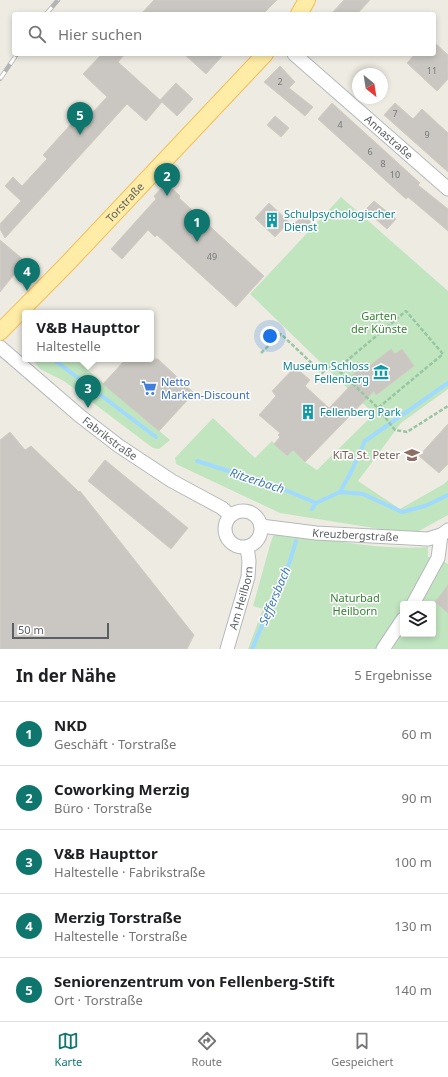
<!DOCTYPE html>
<html lang="de">
<head>
<meta charset="utf-8">
<style>
	body { margin:0; font-family:"Noto Sans",sans-serif; background:#f2f2f2; color:#202124 }
	.controls { position:absolute; right:12px; bottom:12px; display:grid; overflow:hidden; border-radius:4px; box-shadow:0 2px 6px #0003 }
	.controls button { width:36px; height:36px; display:grid; place-items:center; padding:0; border:0; border-bottom:1px solid #e0e0e0; background:#fff; color:#202124; font:20px sans-serif }
	.compass { position:absolute; left:352px; top:68px; width:36px; height:36px; border-radius:50%; background:#fff; box-shadow:0 2px 6px #0003; rotate:150deg }
	.scale { position:absolute; left:12px; bottom:10px; width:97px; box-sizing:border-box; padding-left:4px; border:2px solid #5b5f63; border-top:0; font-size:11px; line-height:14px; white-space:nowrap; color:#5b5f63; -webkit-text-stroke:3px #fff; paint-order:stroke }
	.you { position:absolute; left:270px; top:336px; width:14px; height:14px; margin:-10px; border:3px solid #fff; border-radius:50%; background:#1a73e8; box-shadow:0 0 0 6px #1a73e833 }
	.badge { display:grid; place-items:center; width:26px; height:26px; border-radius:50%; background:#0f766e; color:#fff; font-size:13px; font-weight:700 }
	.pin { position:absolute; translate:-50% -33px; filter:drop-shadow(0 1px 2px #0008) }
	.pin::after { content:''; position:absolute; top:21px; width:14px; height:12px; background:inherit; clip-path:polygon(0 0,100% 0,50% 100%) }
	.popup { position:absolute; left:22px; top:310px; width:132px; height:52px; box-sizing:border-box; display:grid; place-content:center; border-radius:4px; background:#fff; filter:drop-shadow(0 1px 3px #0005); font-size:13px; white-space:nowrap; color:#757577 }
	.popup b { font-size:15px; color:#202124 }
	.popup::after { content:''; position:absolute; left:50%; top:100%; margin-left:-8px; border:8px solid transparent; border-top-color:#fff }
	.list { margin:0; padding:0; list-style:none }
	h2 { display:flex; justify-content:space-between; align-items:center; height:52px; margin:0; padding:0 16px; font-size:17px }
	h2 small { font-size:13px; font-weight:400; color:#757577 }
	.list li { display:grid; grid-template-columns:26px 1fr auto; gap:12px; align-items:center; box-sizing:border-box; height:64px; padding:0 16px; border-top:1px solid #e0e0e0 }
	.list b { display:block; font-size:15px; white-space:nowrap }
	.list p { margin:0; font-size:13px; white-space:nowrap; color:#757577 }
	.list em { font-size:13px; font-style:normal; color:#757577 }
	.icon { flex:none; width:22px; height:22px; fill:none; stroke:currentColor; stroke-width:2; stroke-linecap:round; stroke-linejoin:round }
	.map { position:relative; flex:none; width:448px; height:649px; overflow:hidden }
	.search { position:absolute; background:#fff; box-shadow:0 2px 6px #0003; left:12px; right:12px; top:12px; height:44px; display:flex; align-items:center; gap:10px; box-sizing:border-box; padding:0 14px; border-radius:4px; color:#757577; font-size:15px }
	.sheet { height:372px; background:#fff }
	nav { display:flex; justify-content:space-around; align-items:center; box-sizing:border-box; height:56px; border-top:1px solid #e0e0e0; background:#fff; font-size:11px; color:#757577 }
	nav a { display:grid; justify-items:center; gap:2px }
	nav .on { color:#0f766e }
	.map>svg:first-child { display:block }
</style>
</head>
<body>
<div class="map">
<svg width="448" height="649" viewBox="0 0 448 649">
	<rect width="100%" height="100%" fill="#eeebe2"/>
	<!-- green -->
	<g fill="#c0e5bf" fill-rule="evenodd">
		<path d="M341,197L448,291V389L401,423L358,481L400,509L444,484L448,480V515L417,532H399L280,513L176,464L175,458L213,418L255,458L272,441L286,456L293,450L305,462L317,470L374,414L250,294Z"/>
		<path d="M32,359H75L170,440L159,449L153,448L64,381L40,369Z"/>
		<path d="M282,532C329,539 380,551 428,547V557H437L448,564V649H248L263,609L253,606L270,545L273,536ZM403,604H433V634H403Z"/>
	</g>
	<g fill="none" stroke-linecap="round" stroke-linejoin="round">
		<!-- stream -->
		<g stroke="#a1daff" stroke-width="4">
			<path d="M24,337L25,338"/>
			<path d="M53,359L156,437"/>
			<path d="M197,461L276,486L316,503"/>
			<path d="M340,492L352,470L365,441L448,383"/>
			<path d="M312,509L316,503L340,492L363,494L402,512L425,506L448,495"/>
			<path d="M252,649L290,561L296,541"/>
		</g>
	</g>
	<!-- building -->
	<g fill="#cac7c2" stroke="#d2ccc1">
		<path d="M154,0H277L263,14H141Z"/>
		<path d="M344,0H370L357,14H331Z"/>
		<path d="M434,42L448,55V79L437,91L407,63L415,54H434Z"/>
		<path d="M102,54H125L118,62L160,100L176,83L193,99L177,116L162,102L146,121L127,104L5,238L0,229V224L21,201L5,186L13,177L22,186L47,159L43,155L72,123L78,128L107,97L83,74Z"/>
		<path d="M184,54H224L206,74Z"/>
		<path d="M280,66L295,82L289,88L313,107L305,116L264,82Z"/>
		<path d="M332,103L420,183L418,185L448,209V231L408,197L406,199L318,119Z"/>
		<path d="M395,103L413,119L422,109L448,133V172L384,115Z"/>
		<path d="M275,116L289,128L281,137L267,125Z"/>
		<path d="M166,183L180,196L179,198L264,276L236,307L157,235L155,237L148,230L122,259L111,249L156,199L154,196Z"/>
		<path d="M374,201L396,219L387,229L365,210Z"/>
		<path d="M269,203L289,222L275,237L255,218Z"/>
		<path d="M303,215L311,222L300,233L292,226Z"/>
		<path d="M0,240L25,261L0,292Z"/>
		<path d="M391,349L395,354L402,349L414,366L376,395L374,391L305,462L293,450L287,456L274,444L280,437L278,435L280,433L259,415L276,396L272,391L295,367L310,380L305,386L329,408L354,382L350,377L365,365L367,368Z"/>
		<path d="M126,359H158L194,393L159,431L103,384Z"/>
		<path d="M448,424V464L439,473L419,456Z"/>
		<path d="M10,432L25,450L31,446L79,492L80,491L194,635L187,649H0V440Z"/>
		<path d="M105,460L188,528L171,549L88,481Z"/>
		<path d="M448,585V613L435,602Z"/>
	</g>
	<g fill="none" stroke-linecap="round" stroke-linejoin="round">
		<defs>
			<g id="minor">
				<path id="s1" d="M294,54L448,189"/>
				<path id="s2" d="M0,347L80,416L119,446L172,481L222,508L230,515"/>
				<circle cx="243" cy="529" r="18"/>
				<path id="s3" d="M261,526L316,533L428,539L441,535L448,530"/>
				<path d="M413,604L438,558L441,535"/>
				<path id="s4" d="M227,649L248,577L249,561L247,547"/>
				<path d="M383,649L403,619"/>
			</g>
			<g id="major">
				<path d="M299,14L307,0"/>
				<path id="s5" d="M0,332L66,265L265,54"/>
			</g>
		</defs>
		<!-- minor casing -->
		<use href="#minor" stroke="#b5b9bd" stroke-width="15"/>
		<!-- major casing -->
		<use href="#major" stroke="#f1bf58" stroke-width="18"/>
		<!-- path -->
		<g stroke="#98c6a3" stroke-width="2.5" stroke-dasharray="4 2" stroke-linecap="butt">
			<path d="M261,353L281,334L322,373L332,364L378,408L443,354L406,311L337,369"/>
			<path d="M378,408L395,430L407,432L448,406"/>
		</g>
		<!-- minor -->
		<use href="#minor" stroke="#fff" stroke-width="13"/>
		<!-- major -->
		<use href="#major" stroke="#ffeca6" stroke-width="16"/>
		<defs>
			<g id="rail">
				<path d="M46,14L58,0"/>
				<path d="M0,79L17,54"/>
			</g>
		</defs>
		<!-- rail casing -->
		<use href="#rail" stroke="#b3b4b4" stroke-width="4.5"/>
		<!-- rail -->
		<use href="#rail" stroke="#fff" stroke-width="3" stroke-dasharray="9" stroke-linecap="butt"/>
	</g>
	<!-- icons -->
	<defs>
		<symbol id="building-bare" viewBox="-9 -9 18 18"><path d="M-4-6H4V6H1V3H-1V6H-4ZM-2.5-4.3h1.7v1.8h-1.7ZM.8-4.3h1.7v1.8H.8ZM-2.5-1h1.7V.8h-1.7ZM.8-1h1.7V.8H.8Z" fill="#0f9aa8" stroke="#fff" stroke-width="2.5" paint-order="stroke"/></symbol>
		<symbol id="museum-bare" viewBox="-9 -9 18 18"><path d="M0-6L6-3V-2H-6V-3ZM-5-1h2V3h-2ZM-1-1h2V3h-2ZM3-1h2V3H3ZM-6 4H6V6H-6Z" fill="#0f9aa8" stroke="#fff" stroke-width="2.5" paint-order="stroke"/></symbol>
		<symbol id="supermarket-bare" viewBox="-9 -9 18 18"><path d="M-6-5.5h2.5l.6 2H6L4.5 2H-2.5L-4.4-4H-6ZM-1.5 3.2a1.3 1.3 0 1 0 .1 0ZM3 3.2a1.3 1.3 0 1 0 .1 0Z" fill="#3f7fe0" stroke="#fff" stroke-width="2.5" paint-order="stroke"/></symbol>
		<symbol id="school-bare" viewBox="-9 -9 18 18"><path d="M0-5L7-2L0 1L-7-2ZM-4 1L0 2.5L4 1V4Q0 6-4 4Z" fill="#8d6e63" stroke="#fff" stroke-width="2.5" paint-order="stroke"/></symbol>
	</defs>
	<g fill-rule="evenodd">
		<use href="#building-bare" x="261" y="209" width="22" height="22"/>
		<use href="#museum-bare" x="370" y="361" width="22" height="22"/>
		<use href="#supermarket-bare" x="138" y="377" width="22" height="22"/>
		<use href="#building-bare" x="297" y="401" width="22" height="22"/>
		<use href="#school-bare" x="401" y="444" width="22" height="22"/>
	</g>
	<g text-anchor="middle" stroke-width="3" stroke-linejoin="round" paint-order="stroke">
		<!-- number labels -->
		<g font-size="9" fill="#77797b">
			<text x="432" y="74">11</text>
			<text x="280" y="85">2</text>
			<text x="395" y="117">7</text>
			<text x="340" y="128">4</text>
			<text x="427" y="138">9</text>
			<text x="370" y="155">6</text>
			<text x="383" y="167">8</text>
			<text x="395" y="178">10</text>
			<text x="212" y="260">49</text>
		</g>
		<!-- street labels -->
		<g font-size="11" fill="#5b5f63" stroke="#fff">
			<text dy="4" stroke="none"><textPath href="#s1" startOffset="126">Annastraße</textPath></text>
			<text dy="4" stroke="none"><textPath href="#s5" startOffset="180">Torstraße</textPath></text>
			<text dy="4" stroke="none"><textPath href="#s2" startOffset="143">Fabrikstraße</textPath></text>
			<text dy="4" stroke="none"><textPath href="#s3" startOffset="95">Kreuzbergstraße</textPath></text>
			<text dy="4" stroke="none"><textPath href="#s4" startOffset="53">Am Heilborn</textPath></text>
		</g>
		<!-- culture labels -->
		<g font-size="11" fill="#0d838f" stroke="#fff" text-anchor="start">
			<text x="284" y="218">Schulpsychologischer<tspan x="284" dy="13">Dienst</tspan></text>
			<text x="369" y="370" text-anchor="end">Museum Schloss<tspan x="369" dy="13">Fellenberg</tspan></text>
			<text x="320" y="416">Fellenberg Park</text>
		</g>
		<!-- park labels -->
		<g font-size="11" fill="#348134" stroke="#fff">
			<text x="379" y="320">Garten<tspan x="379" dy="13">der Künste</tspan></text>
			<text x="355" y="602">Naturbad<tspan x="355" dy="13">Heilborn</tspan></text>
		</g>
		<!-- shop labels -->
		<g font-size="11" fill="#366cbe" stroke="#fff" text-anchor="start">
			<text x="161" y="386">Netto<tspan x="161" dy="13">Marken-Discount</tspan></text>
		</g>
		<!-- education labels -->
		<g font-size="11" fill="#785e54" stroke="#fff" text-anchor="end">
			<text x="400" y="459">KiTa St. Peter</text>
		</g>
		<!-- water labels -->
		<g font-size="12" font-style="italic" fill="#3e7bb0" stroke="#fff">
			<text transform="translate(257 481) rotate(18)" y="4">Ritzerbach</text>
			<text transform="translate(275 596) rotate(-67)" y="4">Seffersbach</text>
		</g>
	</g>
</svg>
<div class="controls">
<button><svg class="icon" aria-label="layers" viewBox="0 0 24 24"><path d="M12 4l9 5-9 5-9-5zM3 14l9 5 9-5"/></svg></button>
</div>
<svg class="compass" viewBox="-18 -18 36 36"><path d="M0-13l5 13h-10z" fill="#e53935"/><path d="M0 13l5-13h-10z" fill="#757577"/></svg>
<div class="scale">50 m</div>
<div class="you"></div>
<div class="pin badge" style="left:197px;top:242px">1</div>
<div class="pin badge" style="left:167px;top:196px">2</div>
<div class="pin badge" style="left:88px;top:408px">3</div>
<div class="popup"><b>V&amp;B Haupttor</b>Haltestelle</div>
<div class="pin badge" style="left:27px;top:291px">4</div>
<div class="pin badge" style="left:80px;top:135px">5</div>
<div class="search"><svg class="icon" aria-label="search" viewBox="0 0 24 24"><circle cx="10" cy="10" r="6"/><path d="M15 15l6 6"/></svg>Hier suchen</div>
</div>
<section class="sheet">
<h2>In der Nähe<small>5 Ergebnisse</small></h2>
<ul class="list">
<li><span class="badge">1</span><div><b>NKD</b><p>Geschäft · Torstraße</p></div><em>60 m</em></li>
<li><span class="badge">2</span><div><b>Coworking Merzig</b><p>Büro · Torstraße</p></div><em>90 m</em></li>
<li><span class="badge">3</span><div><b>V&amp;B Haupttor</b><p>Haltestelle · Fabrikstraße</p></div><em>100 m</em></li>
<li><span class="badge">4</span><div><b>Merzig Torstraße</b><p>Haltestelle · Torstraße</p></div><em>130 m</em></li>
<li><span class="badge">5</span><div><b>Seniorenzentrum von Fellenberg-Stift</b><p>Ort · Torstraße</p></div><em>140 m</em></li>
</ul>
</section>
<nav>
<a class="on"><svg class="icon" aria-label="map" viewBox="0 0 24 24"><path d="M3 6l6-2 6 2 6-2v14l-6 2-6-2-6 2zM9 4v14M15 6v14"/></svg>Karte</a>
<a><svg class="icon" aria-label="directions" viewBox="0 0 24 24"><path d="M12 3l9 9-9 9-9-9zM9 14v-3h6M13 9l2 2-2 2"/></svg>Route</a>
<a><svg class="icon" aria-label="saved" viewBox="0 0 24 24"><path d="M7 4h10v16l-5-4-5 4z"/></svg>Gespeichert</a>
</nav>
</body>
</html>
